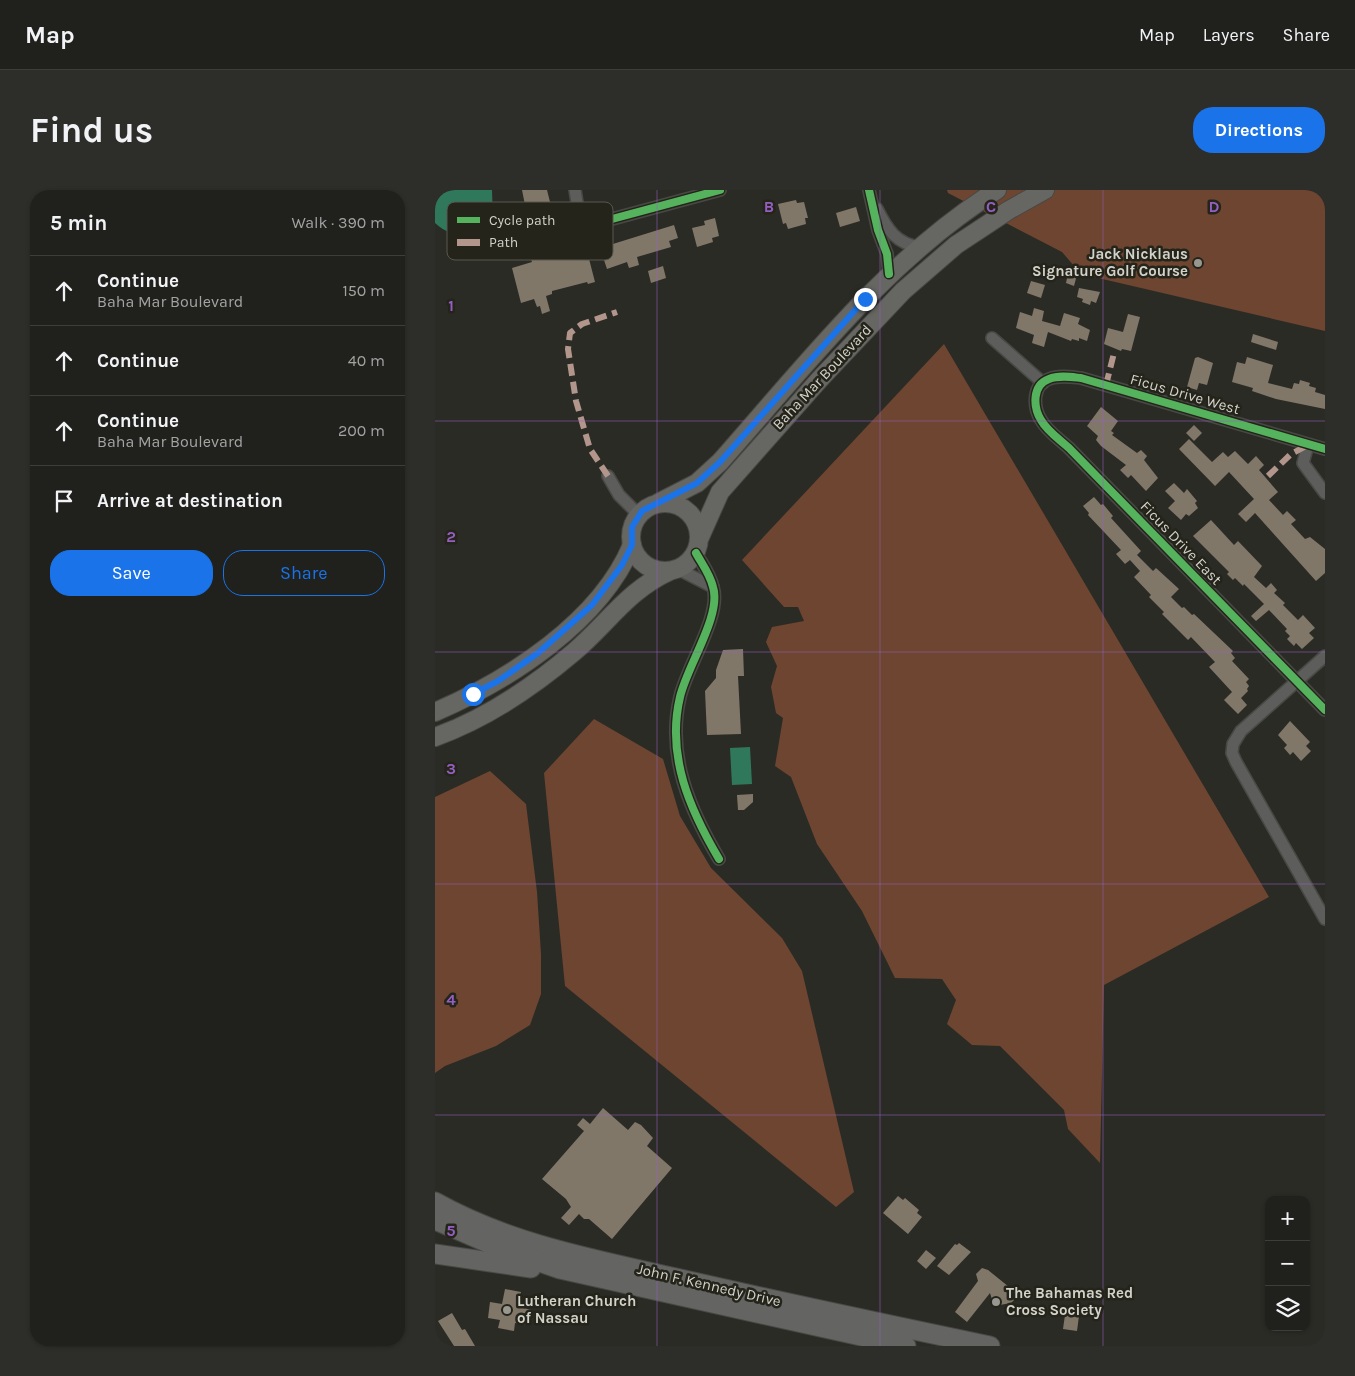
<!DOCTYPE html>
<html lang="en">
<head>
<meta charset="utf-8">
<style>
	body { margin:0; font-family:Karla,sans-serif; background:#2d2d29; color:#f1f3f6 }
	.controls { position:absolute; right:15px; bottom:15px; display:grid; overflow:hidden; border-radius:10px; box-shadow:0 1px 4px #0004 }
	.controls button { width:45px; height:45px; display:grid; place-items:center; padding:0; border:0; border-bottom:1px solid #3d3e3b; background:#20201c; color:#f1f3f6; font:25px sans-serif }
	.stop { position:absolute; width:15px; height:15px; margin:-11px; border:4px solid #1a73e8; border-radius:50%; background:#fff }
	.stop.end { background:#1a73e8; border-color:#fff; box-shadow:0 1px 5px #0008 }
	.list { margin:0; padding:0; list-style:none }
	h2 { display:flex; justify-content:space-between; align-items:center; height:65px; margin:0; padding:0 20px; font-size:21px }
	h2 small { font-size:16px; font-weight:400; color:#a2a3a3 }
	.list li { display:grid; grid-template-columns:32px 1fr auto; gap:15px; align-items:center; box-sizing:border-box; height:70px; padding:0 20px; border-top:1px solid #3d3e3b }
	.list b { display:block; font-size:19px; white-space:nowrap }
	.list p { margin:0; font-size:16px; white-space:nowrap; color:#a2a3a3 }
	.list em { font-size:16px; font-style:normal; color:#a2a3a3 }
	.actions { display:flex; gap:10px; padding:15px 20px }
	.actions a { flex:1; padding:11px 0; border:1px solid #1a73e8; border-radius:20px; text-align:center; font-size:18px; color:#1a73e8 }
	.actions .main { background:#1a73e8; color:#fff }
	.icon { flex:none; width:28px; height:28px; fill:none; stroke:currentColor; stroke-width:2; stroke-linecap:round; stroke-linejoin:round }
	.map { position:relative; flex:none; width:890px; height:1156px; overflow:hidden; border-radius:20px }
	header { display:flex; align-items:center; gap:30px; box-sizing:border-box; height:70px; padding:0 25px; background:#20201c; border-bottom:1px solid #3d3e3b }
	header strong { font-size:24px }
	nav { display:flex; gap:28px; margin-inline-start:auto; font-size:18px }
	.intro { display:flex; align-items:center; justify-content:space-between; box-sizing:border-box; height:120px; padding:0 30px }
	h1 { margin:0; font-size:35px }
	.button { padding:12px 22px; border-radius:20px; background:#1a73e8; color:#fff; font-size:18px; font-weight:700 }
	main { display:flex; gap:30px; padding:0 30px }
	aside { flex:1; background:#20201c; border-radius:20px; box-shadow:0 1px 4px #0004 }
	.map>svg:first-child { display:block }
</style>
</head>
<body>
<header>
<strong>Map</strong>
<nav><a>Map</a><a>Layers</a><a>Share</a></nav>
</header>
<div class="intro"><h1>Find us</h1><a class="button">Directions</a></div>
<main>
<aside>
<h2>5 min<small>Walk · 390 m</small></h2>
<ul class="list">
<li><svg class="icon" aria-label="ahead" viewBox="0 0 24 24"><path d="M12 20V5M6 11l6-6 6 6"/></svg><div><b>Continue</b><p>Baha Mar Boulevard</p></div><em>150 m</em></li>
<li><svg class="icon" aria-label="ahead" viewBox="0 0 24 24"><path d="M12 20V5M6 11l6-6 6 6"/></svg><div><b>Continue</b></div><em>40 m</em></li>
<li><svg class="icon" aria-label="ahead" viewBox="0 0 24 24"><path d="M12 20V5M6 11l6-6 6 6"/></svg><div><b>Continue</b><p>Baha Mar Boulevard</p></div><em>200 m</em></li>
<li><svg class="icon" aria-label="arrive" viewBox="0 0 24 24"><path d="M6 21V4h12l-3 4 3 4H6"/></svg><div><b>Arrive at destination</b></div></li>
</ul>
<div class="actions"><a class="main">Save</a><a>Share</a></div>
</aside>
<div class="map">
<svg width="890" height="1156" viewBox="0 0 890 1156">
	<rect width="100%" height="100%" fill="#2b2b26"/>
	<!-- green -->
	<g fill="#6e4530">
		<path d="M512,0H890V141L646,84L627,62L513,3Z"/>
		<path d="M509,154L834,707L669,795L665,973L633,939L629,920L565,856L537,855L512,834L521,810L507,789L460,788L427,721L382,654L356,587L340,576L348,528L341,523L336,497L342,476L331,452L337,437L369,431L363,417H349L307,370Z"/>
		<path d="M159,529L228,569L245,626L276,678L347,748L367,781L419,1002L401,1017L130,796L109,583Z"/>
		<path d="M55,581L91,614L102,702L106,764V804L95,835L61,856L10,876L0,883V607Z"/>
	</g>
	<!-- water -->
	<g fill="#2f785c">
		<path d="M0,0H57L58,32L50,43C31,48 14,46 0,33Z"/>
		<path d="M315,557L317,594L297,595L295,558Z"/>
	</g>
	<!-- building -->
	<g fill="#807769">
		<path d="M87,0H112L116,16L121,20L116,27L110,24L87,29L84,17L90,15Z"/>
		<path d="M361,10L362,13L369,12L373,28H370L371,34L353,39L351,33L348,34L343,14Z"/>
		<path d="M421,17L425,31L405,37L401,23Z"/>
		<path d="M280,28L284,46L277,48L278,52L262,57L257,38L270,35L269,31Z"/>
		<path d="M239,35L243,48L234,51L236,57L202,67L204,75L194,78L192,72L172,79L165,58Z"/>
		<path d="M103,61L107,70L131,63L133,68L153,65L160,92L153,94L152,92L117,101V104L111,106L115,121L107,124L105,116L102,117L99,109L86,113L77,78L97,72L94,64Z"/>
		<path d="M228,76L231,88L216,93L213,81Z"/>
		<path d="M634,79L643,81L639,96L631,93Z"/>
		<path d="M596,91L610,95L606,108L592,103Z"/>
		<path d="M644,98L665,102L661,113L656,111L655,115L647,112L648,109L642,107Z"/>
		<path d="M599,118L609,121L607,131L625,136L629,123L645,128L643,134L655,140L652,151L644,148V151L637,149L636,151L613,142L609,157L597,153L599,145L581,138L585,122L597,126Z"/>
		<path d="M693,124L705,127L696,161L687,159L686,161L669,154L673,138L688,142Z"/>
		<path d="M818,144L843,152L841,160L816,152Z"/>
		<path d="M763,167L778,173L772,195L764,193L762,200L752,197L760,168Z"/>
		<path d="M812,167L838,175L833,193L857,199L859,193L864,194L865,190L875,193L874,196L881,198L880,202L890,205V219L841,209L817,201L818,198L797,192L802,172L810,174Z"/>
		<path d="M666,217L683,231L676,241L679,243L677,245L702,263L706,260L712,266L709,270L723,288L711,301L696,285L693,288L685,280L691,275L666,256L661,250L663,246L652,236Z"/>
		<path d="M759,235L767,243L759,251L751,243Z"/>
		<path d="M754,249L777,272L788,262L793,267L800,261L813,274L821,266L829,275L824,280L843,302L834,310L848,325L852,321L861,330L856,334L870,349L875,347L890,359V383L881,391L820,323L811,332L803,324L819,309L794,282L780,296L744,259Z"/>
		<path d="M739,293L749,303L752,299L762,311L760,313L763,318L754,326L751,324L746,330L733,318L740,311L730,301Z"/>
		<path d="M659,307L666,315L668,314L678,326L676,328L706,361L702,365L718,381L721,378L744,399L736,407L747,418L749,417L757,425L759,424L798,461L796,463L800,468L797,471L814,489L811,492L814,496L812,499L813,501L806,508L812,515L803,524L789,510L797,502L774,477L780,472L756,447L753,450L727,424L729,422L714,407L716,405L699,387L705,381L695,370L690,374L681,364L686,360L653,325L654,323L648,316Z"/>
		<path d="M776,330L799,355L803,351L827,376L819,387L831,398L836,393L842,400L839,403L850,413L848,415L863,430L868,425L880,438L874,443L879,448L867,459L861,453L859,456L852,449L855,446L850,441L852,439L834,420L821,431L816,426L829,414L809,394L808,396L800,388L798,390L792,384L794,382L758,346Z"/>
		<path d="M308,459L309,486H303L306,544L272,545L270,501L281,488V480L288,460Z"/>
		<path d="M855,531L875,552L871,556L876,561L866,571L858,562L855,565L849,558L852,555L843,545Z"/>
		<path d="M318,604V612L309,620H303L302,605Z"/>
		<path d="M168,918L193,940L200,932L206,935L218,948L212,956L237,978L177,1049L154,1029H149L144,1024L134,1035L126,1028L136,1017L131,1009L107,989L149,941L142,935L148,928L155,934Z"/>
		<path d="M463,1006L468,1010L470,1008L484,1020L482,1023L487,1027L473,1044L448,1023Z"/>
		<path d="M524,1053L536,1062L514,1085L502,1076L520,1054L522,1055Z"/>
		<path d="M491,1060L501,1068L491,1079L482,1071Z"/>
		<path d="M547,1078L553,1080L579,1101L581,1108L576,1113L559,1116L555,1103L532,1132L520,1122L543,1091L541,1084Z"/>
		<path d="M70,1099L86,1102L83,1117L97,1120L94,1135L80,1133L79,1141L63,1138L65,1130L53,1128L55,1112L67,1114Z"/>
		<path d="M17,1123L27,1140L30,1139L40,1156H19L3,1131Z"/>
		<path d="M630,1125L644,1126L642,1141L628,1139Z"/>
	</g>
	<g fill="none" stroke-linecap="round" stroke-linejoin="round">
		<defs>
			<g id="minor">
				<path d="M140,0L146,37"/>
				<path d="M434,0L443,40L452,64L454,84"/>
				<path d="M442,19C452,39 461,54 485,57"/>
				<path d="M99,50L285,0"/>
				<path d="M557,148L608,193"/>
				<path d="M873,255L868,273L890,303"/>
				<path d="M890,259L646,188C636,187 624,185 614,189C597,195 598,217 606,230C612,241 624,249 634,258L890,520"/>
				<path d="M173,286L184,305L204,325"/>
				<path d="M261,363C267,374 275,384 278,397C287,425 252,476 245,507C231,566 255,620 284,669"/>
				<path d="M243,379L278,397"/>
				<path d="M890,466L806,541L798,554L797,563L801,572L890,729"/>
			</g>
			<g id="primary">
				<circle cx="230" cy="347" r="34"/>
				<path d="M223,313L262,293L285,272C371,175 451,70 562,0"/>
				<path d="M265,347L285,302L384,190L468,101L521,55L574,20L610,0"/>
				<path d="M0,522C74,490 165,432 197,355"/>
				<path d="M0,547C50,529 99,496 139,462C173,433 193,400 235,381"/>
			</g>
			<g id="trunk">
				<path d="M0,1012C75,1054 158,1069 241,1088C346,1112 450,1134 555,1156"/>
				<path d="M0,1030L67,1059L125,1079L471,1156"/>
				<path d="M0,1064L96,1078"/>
			</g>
		</defs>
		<!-- minor casing -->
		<use href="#minor" stroke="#484845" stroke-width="14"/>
		<!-- primary casing -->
		<use href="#primary" stroke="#484845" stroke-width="20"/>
		<!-- trunk casing -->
		<use href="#trunk" stroke="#484845" stroke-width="21"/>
		<!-- minor -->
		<use href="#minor" stroke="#5d5e5c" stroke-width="11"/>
		<!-- primary -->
		<use href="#primary" stroke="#666763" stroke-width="18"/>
		<!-- trunk -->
		<use href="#trunk" stroke="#646562" stroke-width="19"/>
		<!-- quiet -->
		<g stroke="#b2968c" stroke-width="6" stroke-dasharray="12 6" stroke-linecap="butt">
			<path d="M671,195L679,163"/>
			<path d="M173,286L155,259L141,211L133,159L135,143L147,134L182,122"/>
			<path d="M833,286L856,264L873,255"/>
		</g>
		<defs>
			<g id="cycleway">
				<path d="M434,0L443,40L452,64L454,84"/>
				<path d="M99,50L285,0"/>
				<path d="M890,259L646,188C636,187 624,185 614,189C597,195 598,217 606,230C612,241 624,249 634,258L890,520"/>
				<path d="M261,363C267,374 275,384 278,397C287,425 252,476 245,507C231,566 255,620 284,669"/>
			</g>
		</defs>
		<!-- cycleway casing -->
		<use href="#cycleway" stroke="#24241a" stroke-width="11"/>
		<!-- cycleway -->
		<use href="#cycleway" stroke="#56b35d" stroke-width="8"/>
	</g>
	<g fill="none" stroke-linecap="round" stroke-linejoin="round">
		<!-- route -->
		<path stroke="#1a73e8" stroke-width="6" d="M38,504L63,491L103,463L157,415L187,375L197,355V337L207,321L262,293L285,272L430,109"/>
	</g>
	<!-- grid -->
	<path fill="none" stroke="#955ec3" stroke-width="1" stroke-opacity="0.55" d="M222,0V1156M445,0V1156M668,0V1156M0,231H890M0,462H890M0,694H890M0,925H890"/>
	<!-- markers -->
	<g fill="#989891" stroke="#24241a" stroke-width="2">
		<circle cx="763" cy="73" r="5"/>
		<circle cx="561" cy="1112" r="5"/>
		<circle cx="72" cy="1120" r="5"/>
	</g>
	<g text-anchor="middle" stroke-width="5" stroke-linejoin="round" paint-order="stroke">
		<!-- poi labels -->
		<g font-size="15" font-weight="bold" fill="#d2d2cb" stroke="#24241a" text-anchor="start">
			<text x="753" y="69" text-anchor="end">Jack Nicklaus<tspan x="753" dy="17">Signature Golf Course</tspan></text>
			<text x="571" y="1108">The Bahamas Red<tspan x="571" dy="17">Cross Society</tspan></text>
			<text x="82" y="1116">Lutheran Church<tspan x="82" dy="17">of Nassau</tspan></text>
		</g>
		<!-- street labels -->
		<g font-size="15" fill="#d2d2cb" stroke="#24241a">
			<text transform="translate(387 187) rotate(-47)" y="5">Baha Mar Boulevard</text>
			<text transform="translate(750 204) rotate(16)" y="5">Ficus Drive West</text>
			<text transform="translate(746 353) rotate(46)" y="5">Ficus Drive East</text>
			<text transform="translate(274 1095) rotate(13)" y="5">John F. Kennedy Drive</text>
		</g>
	</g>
	<!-- legend -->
	<rect x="12" y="12" width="166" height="58" rx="8" fill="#24241a" stroke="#58584f" stroke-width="1"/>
	<rect x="22" y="27" width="23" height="6" fill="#56b35d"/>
	<rect x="22" y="49" width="23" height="7" fill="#b2968c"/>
	<g font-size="14" fill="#d2d2cb">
		<text x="54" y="35">Cycle path</text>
		<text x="54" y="57">Path</text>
	</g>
	<g font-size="16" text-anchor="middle" font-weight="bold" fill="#955ec3" stroke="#24241a" stroke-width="5" stroke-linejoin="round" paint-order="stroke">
		<text x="334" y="22">B</text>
		<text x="556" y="22">C</text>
		<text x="779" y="22">D</text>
		<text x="16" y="121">1</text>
		<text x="16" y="352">2</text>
		<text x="16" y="584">3</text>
		<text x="16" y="815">4</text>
		<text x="16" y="1046">5</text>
	</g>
</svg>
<div class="controls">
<button>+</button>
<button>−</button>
<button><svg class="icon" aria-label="layers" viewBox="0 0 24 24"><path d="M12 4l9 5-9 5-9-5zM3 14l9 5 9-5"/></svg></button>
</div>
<div class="stop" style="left:38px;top:504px"></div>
<div class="stop end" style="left:430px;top:109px"></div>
</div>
</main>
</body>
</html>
